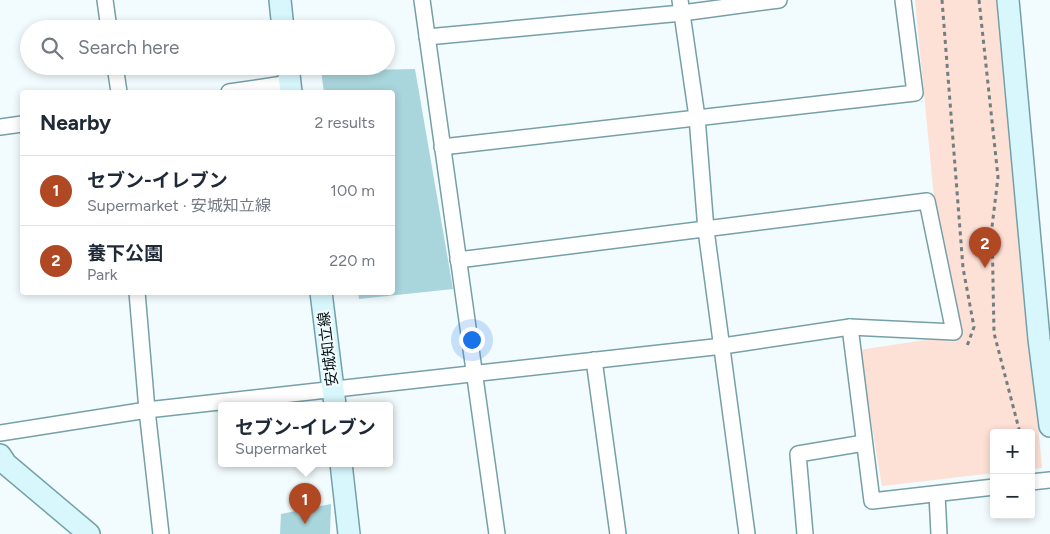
<!DOCTYPE html>
<html lang="en">
<head>
<meta charset="utf-8">
<style>
	body { margin:0; font-family:Figtree,"Noto Sans JP",sans-serif; background:#f6f6f7; color:#1f2937 }
	.controls { position:absolute; right:15px; bottom:15px; display:grid; overflow:hidden; border-radius:5px; box-shadow:0 2px 8px #0003 }
	.controls button { width:45px; height:45px; display:grid; place-items:center; padding:0; border:0; border-bottom:1px solid #e0e1e3; background:#fff; color:#1f2937; font:25px sans-serif }
	.you { position:absolute; left:471px; top:339px; width:18px; height:18px; margin:-12px; border:4px solid #fff; border-radius:50%; background:#1a73e8; box-shadow:0 0 0 8px #1a73e833 }
	.badge { display:grid; place-items:center; width:32px; height:32px; border-radius:50%; background:#b04824; color:#fff; font-size:16px; font-weight:700 }
	.pin { position:absolute; translate:-50% -41px; filter:drop-shadow(0 1px 2px #0008) }
	.pin::after { content:''; position:absolute; top:26px; width:18px; height:15px; background:inherit; clip-path:polygon(0 0,100% 0,50% 100%) }
	.popup { position:absolute; left:218px; top:402px; width:175px; height:65px; box-sizing:border-box; display:grid; place-content:center; border-radius:5px; background:#fff; filter:drop-shadow(0 1px 4px #0005); font-size:16px; white-space:nowrap; color:#747a83 }
	.popup b { font-size:19px; color:#1f2937 }
	.popup::after { content:''; position:absolute; left:50%; top:100%; margin-left:-10px; border:10px solid transparent; border-top-color:#fff }
	.list { margin:0; padding:0; list-style:none }
	h2 { display:flex; justify-content:space-between; align-items:center; height:65px; margin:0; padding:0 20px; font-size:21px }
	h2 small { font-size:16px; font-weight:400; color:#747a83 }
	.list li { display:grid; grid-template-columns:32px 1fr auto; gap:15px; align-items:center; box-sizing:border-box; height:70px; padding:0 20px; border-top:1px solid #e0e1e3 }
	.list b { display:block; font-size:19px; white-space:nowrap }
	.list p { margin:0; font-size:16px; white-space:nowrap; color:#747a83 }
	.list em { font-size:16px; font-style:normal; color:#747a83 }
	.icon { flex:none; width:28px; height:28px; fill:none; stroke:currentColor; stroke-width:2; stroke-linecap:round; stroke-linejoin:round }
	.map { position:relative; flex:none; width:1050px; height:534px; overflow:hidden }
	.search { position:absolute; background:#fff; box-shadow:0 2px 8px #0003; left:20px; top:20px; width:375px; height:55px; display:flex; align-items:center; gap:12px; box-sizing:border-box; padding:0 18px; border-radius:28px; color:#747a83; font-size:19px }
	.panel { position:absolute; background:#fff; box-shadow:0 2px 8px #0003; left:20px; top:90px; width:375px; height:205px; border-radius:5px }
	.map>svg:first-child { display:block }
</style>
</head>
<body>
<div class="map">
<svg width="1050" height="534" viewBox="0 0 1050 534">
	<rect width="100%" height="100%" fill="#f2fbfd"/>
	<!-- green -->
	<path fill="#fde0d6" d="M915,0H996L1003,49L1042,468L1031,469V433H994V473L882,486L859,350L959,335L935,208Z"/>
	<!-- building -->
	<g fill="#a9d5dc">
		<path d="M415,69L453,289L359,299L358,292H392V92H324L321,71Z"/>
		<path d="M331,504L330,534H280L281,514Z"/>
	</g>
	<g fill="none" stroke-linecap="round" stroke-linejoin="round">
		<defs>
			<g id="street">
				<path d="M105,0L109,29"/>
				<path d="M422,0L497,534"/>
				<path d="M680,0L697,117L706,230L747,534"/>
				<path d="M427,37L682,13L779,0"/>
				<path d="M115,66L119,92"/>
				<path d="M229,92L290,83"/>
				<path d="M0,127L22,124"/>
				<path d="M442,147L915,93L903,0"/>
				<path d="M137,292L147,410L161,534"/>
				<path d="M850,327L872,501L994,487"/>
				<path d="M594,360L618,534"/>
				<path d="M0,433L147,410L723,346L850,327L954,332L927,201L458,260"/>
				<path d="M1031,482L1050,480"/>
				<path d="M937,494L939,534"/>
				<path d="M805,534L798,454L864,443"/>
			</g>
			<g id="secondary">
				<path d="M280,0L283,29"/>
				<path d="M1008,0L1039,339L1050,426"/>
				<path d="M288,66L291,92"/>
				<path d="M321,292L335,405"/>
				<path d="M0,455L6,464L89,534"/>
				<path d="M341,463L349,534"/>
			</g>
		</defs>
		<!-- street casing -->
		<use href="#street" stroke="#76a0a8" stroke-width="18"/>
		<!-- secondary casing -->
		<use href="#secondary" stroke="#76a0a8" stroke-width="24"/>
		<!-- path -->
		<g stroke="#727e80" stroke-width="3" stroke-dasharray="4 4" stroke-linecap="butt">
			<path d="M942,0L963,268L974,327L967,346"/>
			<path d="M979,0L998,177L992,227L994,333L1020,433"/>
		</g>
		<!-- street -->
		<use href="#street" stroke="#fff" stroke-width="15"/>
		<!-- secondary -->
		<use href="#secondary" stroke="#d7f7fd" stroke-width="21"/>
	</g>
	<g text-anchor="middle" stroke-width="4.5" stroke-linejoin="round" paint-order="stroke">
		<!-- street labels -->
		<g font-size="15" fill="#021114" stroke="#f2fbfd">
			<text transform="translate(328 349) rotate(-97)" y="5">安城知立線</text>
		</g>
	</g>
</svg>
<div class="controls">
<button>+</button>
<button>−</button>
</div>
<div class="you"></div>
<div class="pin badge" style="left:305px;top:524px">1</div>
<div class="popup"><b>セブン-イレブン</b>Supermarket</div>
<div class="pin badge" style="left:985px;top:268px">2</div>
<div class="search"><svg class="icon" aria-label="search" viewBox="0 0 24 24"><circle cx="10" cy="10" r="6"/><path d="M15 15l6 6"/></svg>Search here</div>
<section class="panel">
<h2>Nearby<small>2 results</small></h2>
<ul class="list">
<li><span class="badge">1</span><div><b>セブン-イレブン</b><p>Supermarket · 安城知立線</p></div><em>100 m</em></li>
<li><span class="badge">2</span><div><b>養下公園</b><p>Park</p></div><em>220 m</em></li>
</ul>
</section>
</div>
</body>
</html>
